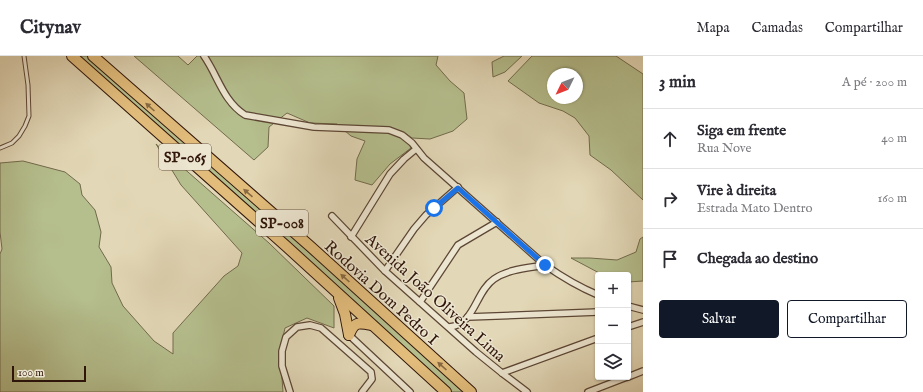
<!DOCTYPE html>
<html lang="pt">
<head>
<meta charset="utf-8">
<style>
	body { margin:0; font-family:"IM FELL English",serif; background:#f2f2f3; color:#2b2b33 }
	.controls { position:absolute; right:12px; bottom:12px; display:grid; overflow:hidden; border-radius:4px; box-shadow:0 1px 3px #0004 }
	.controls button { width:36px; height:36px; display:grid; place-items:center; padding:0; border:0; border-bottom:1px solid #e1e1e2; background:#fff; color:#2b2b33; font:20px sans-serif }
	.compass { position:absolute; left:547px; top:12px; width:36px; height:36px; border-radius:50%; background:#fff; box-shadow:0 1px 3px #0004; rotate:227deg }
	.scale { position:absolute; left:12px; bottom:10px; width:74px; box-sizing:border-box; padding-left:4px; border:2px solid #30160a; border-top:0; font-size:11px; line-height:14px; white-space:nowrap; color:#30160a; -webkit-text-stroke:3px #ece5d0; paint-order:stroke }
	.stop { position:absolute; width:12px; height:12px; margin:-9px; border:3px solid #1a73e8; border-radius:50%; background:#fff }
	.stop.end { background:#1a73e8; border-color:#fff; box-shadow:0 1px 4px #0008 }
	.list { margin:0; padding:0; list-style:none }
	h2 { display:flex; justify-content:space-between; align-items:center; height:52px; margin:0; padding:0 16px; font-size:17px }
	h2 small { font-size:13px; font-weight:400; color:#7c7c81 }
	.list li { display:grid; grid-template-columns:26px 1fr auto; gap:12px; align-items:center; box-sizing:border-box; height:60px; padding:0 16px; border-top:1px solid #e1e1e2 }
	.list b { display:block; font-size:15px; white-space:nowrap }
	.list p { margin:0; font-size:13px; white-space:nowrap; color:#7c7c81 }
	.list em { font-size:13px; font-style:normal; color:#7c7c81 }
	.actions { display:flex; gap:8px; padding:12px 16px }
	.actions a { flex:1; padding:9px 0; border:1px solid #111827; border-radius:4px; text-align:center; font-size:14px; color:#111827 }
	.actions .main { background:#111827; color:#fff }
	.icon { flex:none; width:22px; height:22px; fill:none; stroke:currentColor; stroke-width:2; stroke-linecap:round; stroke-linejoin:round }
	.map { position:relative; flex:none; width:643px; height:336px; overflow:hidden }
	header { display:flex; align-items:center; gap:24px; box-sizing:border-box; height:56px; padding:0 20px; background:#fff; border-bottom:1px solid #e1e1e2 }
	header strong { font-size:19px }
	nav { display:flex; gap:22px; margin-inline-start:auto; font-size:14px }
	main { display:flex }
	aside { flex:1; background:#fff }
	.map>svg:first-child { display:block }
</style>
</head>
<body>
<header>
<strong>Citynav</strong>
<nav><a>Mapa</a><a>Camadas</a><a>Compartilhar</a></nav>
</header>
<main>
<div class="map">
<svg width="643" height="336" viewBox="0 0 643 336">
	<rect width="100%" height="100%" fill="#e2d7b6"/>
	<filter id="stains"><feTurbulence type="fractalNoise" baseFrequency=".005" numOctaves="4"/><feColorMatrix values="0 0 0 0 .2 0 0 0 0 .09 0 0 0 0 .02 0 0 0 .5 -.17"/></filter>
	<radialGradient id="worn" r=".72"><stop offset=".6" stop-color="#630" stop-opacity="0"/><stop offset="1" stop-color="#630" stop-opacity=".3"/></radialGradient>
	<!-- green -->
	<g fill="#b5be8d" stroke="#726a4c" fill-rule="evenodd">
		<path d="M77,0H88L466,336H451Z"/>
		<path d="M134,0H178L188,9L197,0H438L436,9L450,25L464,37L467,63L453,75L430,83L412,82L404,76L411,92L390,108L372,129L355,124L357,103L365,85L351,80L337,68L310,67L287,57L269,71L268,91L254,104Z"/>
		<path d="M504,0H522L505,16L493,21L492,6Z"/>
		<path d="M532,0H616L643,18V144L611,114L590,99L589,80L575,62L563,55L539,47L508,25ZM553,18H577V42H553Z"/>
		<path d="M156,88L269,187L334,250V272L307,262L285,272L280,294L283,336H0V198L2,193L0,176V107L23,105L65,116L80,128L82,139L95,154L101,176L99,191L111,211L112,227L123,250L154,285L173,298V277L224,220L238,210L242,197L181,129Z"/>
		<path d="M643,181V225L628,226V219H603L571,202H590L617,204L636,196L640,183Z"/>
	</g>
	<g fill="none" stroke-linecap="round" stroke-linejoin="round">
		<defs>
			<path id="lane" d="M0,92L12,87L19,80L25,70L29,60L28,29L24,0"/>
			<g id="street">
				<path d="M204,0C218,20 223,45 245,59L314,71L389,74L402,79L412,87L424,102L545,209C562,221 579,231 598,239"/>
				<path d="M332,160L385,215L476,296L502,317L527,336"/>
				<path d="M351,181L390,118L404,103L416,93"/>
				<path d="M385,215L414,173L426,159L458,131"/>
				<path d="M420,246L458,189L497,166"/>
				<path d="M628,250L643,254"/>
				<path d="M468,261L598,256"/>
				<path d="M449,271C475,269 475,236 494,223C508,213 529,212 545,209"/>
				<path d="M628,271L643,266"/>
				<path d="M349,279L410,336"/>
				<path d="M502,317L598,282"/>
				<path d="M628,321L643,315"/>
				<path d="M290,336L282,310V295L286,281L297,271L310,269L321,272L371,316L372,323L362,336"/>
				<path d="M588,336L627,321"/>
			</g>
			<g id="highway">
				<path d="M72,0L286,190L446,336"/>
				<path d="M93,0L311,191L471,336"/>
				<path d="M339,242L345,258L349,279"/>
				<path d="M349,279C354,266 358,266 371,269"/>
			</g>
		</defs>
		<!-- lane casing -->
		<use href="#lane" stroke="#5c4635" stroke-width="5"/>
		<!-- street casing -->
		<use href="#street" stroke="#5c4635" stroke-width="8"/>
		<!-- highway casing -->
		<use href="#highway" stroke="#30160a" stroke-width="12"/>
		<!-- lane -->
		<use href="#lane" stroke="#ece5d0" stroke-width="3"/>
		<!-- street -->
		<use href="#street" stroke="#ece5d0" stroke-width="5.5"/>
		<!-- highway -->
		<use href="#highway" stroke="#e1bc7b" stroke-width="10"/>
	</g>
	<!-- one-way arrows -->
	<defs><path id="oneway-solid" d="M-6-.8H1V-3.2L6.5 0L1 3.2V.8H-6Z"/></defs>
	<g fill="#886942">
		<use href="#oneway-solid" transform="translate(150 51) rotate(-138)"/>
		<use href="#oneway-solid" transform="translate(248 137) rotate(-139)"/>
		<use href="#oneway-solid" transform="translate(345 222) rotate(-138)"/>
		<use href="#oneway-solid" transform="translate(442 310) rotate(-138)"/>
	</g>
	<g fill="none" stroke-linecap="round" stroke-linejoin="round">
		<!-- route -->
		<path stroke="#1a73e8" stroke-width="5" d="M434,152L458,132L545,209"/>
	</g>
	<g text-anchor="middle" stroke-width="3" stroke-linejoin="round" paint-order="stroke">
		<!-- shield labels -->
		<g fill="#ece5d0" stroke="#685445" stroke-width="1">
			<rect x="159" y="88" width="52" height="26" rx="3"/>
			<rect x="256" y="154" width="52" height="26" rx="3"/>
		</g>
		<g font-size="15" font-weight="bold" fill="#30160a">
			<text x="185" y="106">SP-065</text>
			<text x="282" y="172">SP-008</text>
		</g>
		<!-- street labels -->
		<g font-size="16" fill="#30160a" stroke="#ece5d0">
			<text transform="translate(382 236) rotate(42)" y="6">Rodovia Dom Pedro I</text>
			<text transform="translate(436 241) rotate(42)" y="6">Avenida João Oliveira Lima</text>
		</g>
	</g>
	<rect width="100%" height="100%" filter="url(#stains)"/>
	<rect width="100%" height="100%" fill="url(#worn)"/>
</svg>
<div class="controls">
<button>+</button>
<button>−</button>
<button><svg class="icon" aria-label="layers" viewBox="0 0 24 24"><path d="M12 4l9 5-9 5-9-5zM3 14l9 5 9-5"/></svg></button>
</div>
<svg class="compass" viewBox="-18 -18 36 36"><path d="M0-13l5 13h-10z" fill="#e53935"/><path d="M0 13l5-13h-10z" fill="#7c7c81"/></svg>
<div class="scale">100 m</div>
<div class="stop" style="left:434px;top:152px"></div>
<div class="stop end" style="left:545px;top:209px"></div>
</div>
<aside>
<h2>3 min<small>A pé · 200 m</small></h2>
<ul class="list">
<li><svg class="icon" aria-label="ahead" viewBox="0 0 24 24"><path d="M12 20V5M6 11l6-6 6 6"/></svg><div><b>Siga em frente</b><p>Rua Nove</p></div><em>40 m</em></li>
<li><svg class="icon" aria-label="right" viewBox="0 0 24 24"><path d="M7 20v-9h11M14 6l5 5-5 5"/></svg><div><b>Vire à direita</b><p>Estrada Mato Dentro</p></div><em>160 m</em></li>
<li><svg class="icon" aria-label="arrive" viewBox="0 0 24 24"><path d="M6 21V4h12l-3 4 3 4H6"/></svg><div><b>Chegada ao destino</b></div></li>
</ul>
<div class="actions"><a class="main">Salvar</a><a>Compartilhar</a></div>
</aside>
</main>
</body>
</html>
